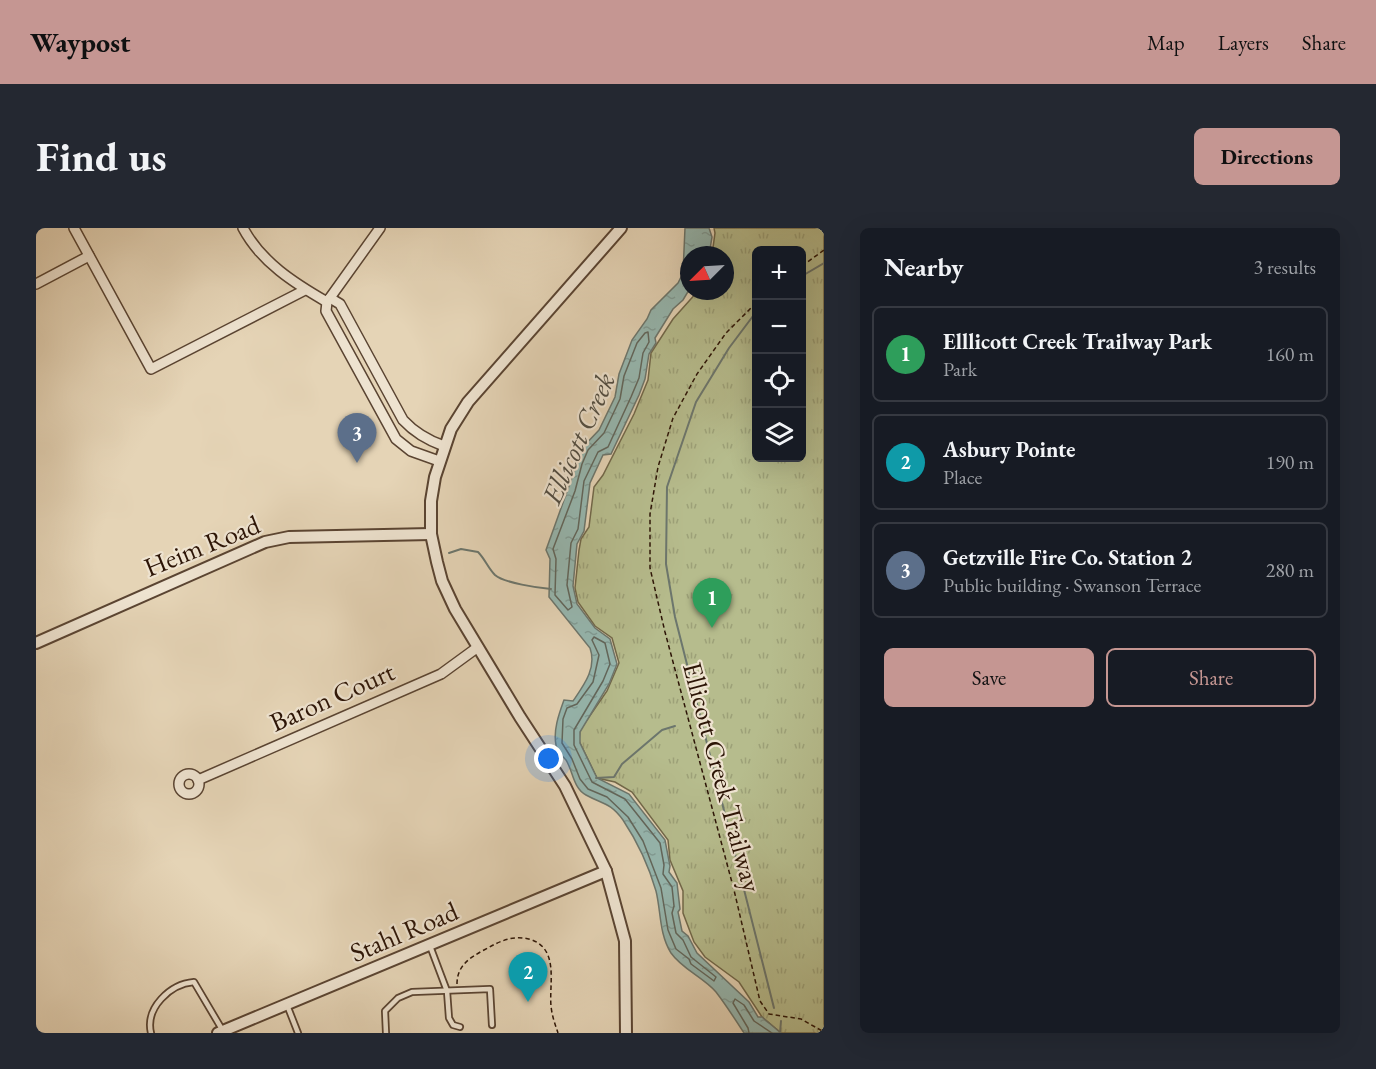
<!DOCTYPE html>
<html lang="en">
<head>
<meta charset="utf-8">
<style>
	body { margin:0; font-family:"EB Garamond",serif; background:#242831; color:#f1f3f6 }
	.controls { position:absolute; right:18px; top:18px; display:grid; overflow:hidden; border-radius:9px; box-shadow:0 6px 24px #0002 }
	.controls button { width:54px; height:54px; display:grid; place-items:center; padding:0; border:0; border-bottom:2px solid #363941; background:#171b24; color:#f1f3f6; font:30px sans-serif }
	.compass { position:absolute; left:644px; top:18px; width:54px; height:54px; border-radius:50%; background:#171b24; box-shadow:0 6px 24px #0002; rotate:246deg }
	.you { position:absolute; left:513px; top:531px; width:21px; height:21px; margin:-15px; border:4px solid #fff; border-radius:50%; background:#1a73e8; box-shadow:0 0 0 9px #1a73e833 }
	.badge { display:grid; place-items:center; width:39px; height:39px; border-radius:50%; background:#c59692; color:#fff; font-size:20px; font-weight:700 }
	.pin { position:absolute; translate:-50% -50px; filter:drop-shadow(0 2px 3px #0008) }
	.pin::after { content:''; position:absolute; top:32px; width:21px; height:18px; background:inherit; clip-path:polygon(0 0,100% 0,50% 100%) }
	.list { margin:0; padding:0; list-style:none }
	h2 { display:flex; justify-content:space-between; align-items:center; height:78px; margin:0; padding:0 24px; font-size:26px }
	h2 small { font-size:20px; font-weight:400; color:#9ea1a6 }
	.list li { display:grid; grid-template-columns:39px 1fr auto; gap:18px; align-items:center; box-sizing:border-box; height:96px; margin:0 12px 12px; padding:0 12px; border:2px solid #363941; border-radius:9px }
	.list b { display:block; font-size:22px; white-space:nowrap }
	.list p { margin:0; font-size:20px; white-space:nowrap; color:#9ea1a6 }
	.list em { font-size:20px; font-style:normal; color:#9ea1a6 }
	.actions { display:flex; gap:12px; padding:18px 24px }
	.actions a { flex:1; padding:14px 0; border:2px solid #c59692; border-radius:9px; text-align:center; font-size:21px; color:#c59692 }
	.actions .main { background:#c59692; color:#111 }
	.icon { flex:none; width:33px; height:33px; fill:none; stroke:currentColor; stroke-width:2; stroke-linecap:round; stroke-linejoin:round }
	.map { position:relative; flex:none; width:788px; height:805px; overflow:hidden; border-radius:9px }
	header { display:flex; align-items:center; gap:36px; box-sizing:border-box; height:84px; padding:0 30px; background:#c59692; color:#111 }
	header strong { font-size:28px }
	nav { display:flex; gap:33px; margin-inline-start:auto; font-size:21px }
	.intro { display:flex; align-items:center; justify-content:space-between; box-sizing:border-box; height:144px; padding:0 36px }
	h1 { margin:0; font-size:42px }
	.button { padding:15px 27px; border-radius:9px; background:#c59692; color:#111; font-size:21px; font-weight:700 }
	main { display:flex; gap:36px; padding:0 36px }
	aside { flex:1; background:#171b24; border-radius:9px; box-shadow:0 6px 24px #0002 }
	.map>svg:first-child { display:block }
</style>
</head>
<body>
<header>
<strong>Waypost</strong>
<nav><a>Map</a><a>Layers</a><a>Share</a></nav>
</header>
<div class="intro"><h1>Find us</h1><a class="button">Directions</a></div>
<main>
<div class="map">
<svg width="788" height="805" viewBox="0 0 788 805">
	<defs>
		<pattern id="park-tufts" width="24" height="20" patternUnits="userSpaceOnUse" patternTransform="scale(1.5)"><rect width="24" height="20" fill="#b6bc8d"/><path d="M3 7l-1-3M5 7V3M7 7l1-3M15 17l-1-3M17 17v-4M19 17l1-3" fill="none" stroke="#9da178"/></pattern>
		<pattern id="water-ripples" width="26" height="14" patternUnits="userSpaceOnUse" patternTransform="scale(1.5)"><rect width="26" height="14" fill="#96b8b1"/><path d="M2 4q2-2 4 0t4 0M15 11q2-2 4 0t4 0" fill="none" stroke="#819d97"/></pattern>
	</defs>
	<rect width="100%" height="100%" fill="#e5d4b6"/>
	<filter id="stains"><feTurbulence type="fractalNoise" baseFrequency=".00333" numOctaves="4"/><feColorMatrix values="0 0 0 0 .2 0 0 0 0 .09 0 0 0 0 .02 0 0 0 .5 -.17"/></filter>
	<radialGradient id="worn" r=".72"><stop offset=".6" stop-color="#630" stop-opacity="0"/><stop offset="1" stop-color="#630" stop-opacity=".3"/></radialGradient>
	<!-- park -->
	<path fill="url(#park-tufts)" stroke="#71684a" stroke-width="1.5" fill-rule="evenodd" d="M678,0H788V805H745L726,789L703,754L669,729L658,714L647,685V663L634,632L632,612L596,564L579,554L561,550L543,513L544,502L571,463L583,435L576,410L559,398L542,374L539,360L543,322L545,311L553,299L558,259L567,247L598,186L612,152L615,125L637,91L662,63H689V27H676L679,5ZM720,22H766V230H720Z"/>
	<!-- water -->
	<path fill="url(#water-ripples)" stroke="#6c766d" stroke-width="1.5" d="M649,0H673L676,9L673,27H653V62L647,72L637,81L619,110L620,115L613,126L609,151L603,167L575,226L567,227L554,255L548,303L541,316L537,358L541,376L559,400L574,411L581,436L573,456L544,504V515L561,550L593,566L629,612L634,638L633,644L641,655L644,681L642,684L646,703L652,708L661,725L713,774L722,789H726L745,805H708C699,791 690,777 680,764C667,749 646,741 635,725C623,706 625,683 620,663C613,639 601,613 587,592C574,574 566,576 550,567C537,560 537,543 530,532C526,528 521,523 520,517C517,502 523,486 528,472L537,473C548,457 561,440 554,420L513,369L514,331L510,322L547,219L563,202L579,169L583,146L596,112L611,91L615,82L642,55L647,45Z"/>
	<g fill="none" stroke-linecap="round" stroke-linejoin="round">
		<!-- shore -->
		<g stroke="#61665c" stroke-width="1.5">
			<path d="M612,104L613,114L607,125L603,150L595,169L572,219L562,224L548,253L542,301L535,315L531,357L536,379L532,382L519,367L520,331L517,321L539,263L546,236L552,222L568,205L584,171L588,148L601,115L609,105Z"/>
			<path d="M558,409L569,415L574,436L567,453L538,502V517L556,554L589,571L624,615L628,637L627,646L636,659L638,678L636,685L640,705L647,712L655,729L680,749L678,753L655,736L653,731L640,721L632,702L625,660L607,613L592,589L571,569L552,561L544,551L536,531L526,515L527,491L531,480L541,476L557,454L563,427L556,412Z"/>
			<path d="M713,805L712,800L697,775L699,771L708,777L718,793L736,805"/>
		</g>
		<!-- stream -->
		<g stroke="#6c766d" stroke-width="2">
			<path d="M766,48L788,35"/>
			<path d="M720,84L693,120L660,174L631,259L630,336L639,389L738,780"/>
			<path d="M413,325L425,321L442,324C449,331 452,340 459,347C468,355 503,360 515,361"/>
			<path d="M560,550L578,549L586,536L626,502L639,498"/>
			<path d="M744,805L745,793"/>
		</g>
		<defs>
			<g id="service">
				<path d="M394,718L411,763L413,790L417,797L424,799"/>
				<path d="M251,777L262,805"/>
				<path d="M115,805C109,780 134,756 158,754L187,803"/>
				<path d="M350,805L349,783L362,770L376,764L454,761L456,797"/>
			</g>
			<g id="minor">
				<path d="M38,0L115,141L269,62"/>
				<path d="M207,0C225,34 258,55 291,74"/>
				<path d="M344,0L291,74L290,83L360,211L375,223L403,233"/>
				<path d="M0,56L53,28"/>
				<path d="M294,70L304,76L367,192C379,205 391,212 408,218"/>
				<circle cx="153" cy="556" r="10"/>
				<path d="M162,552L405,446L442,419"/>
			</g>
			<g id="tertiary">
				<path d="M585,0L432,174L415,201L399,249L395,273V306L401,334L406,353L419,381L484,489L529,558L570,643L589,713L590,805"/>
				<path d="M0,415L229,314L253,309L395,306"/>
				<path d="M182,805L570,643"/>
			</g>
		</defs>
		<!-- service casing -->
		<use href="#service" stroke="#5a4432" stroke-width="8"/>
		<!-- minor casing -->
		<use href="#minor" stroke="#5a4432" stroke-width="12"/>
		<!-- tertiary casing -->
		<use href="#tertiary" stroke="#5a4432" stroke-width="14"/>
		<!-- path -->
		<g stroke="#2c1406" stroke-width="1.5" stroke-dasharray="4.5 3" stroke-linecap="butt">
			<path d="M766,38L788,22"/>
			<path d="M720,75L690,105L661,146L637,190L622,239L614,286V340L629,404L698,662L724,773L733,786L765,791L788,804"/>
			<path d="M421,756C421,738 433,730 448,722C464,713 478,706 496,712C523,722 513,756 515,778C516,788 519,796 522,805"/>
		</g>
		<!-- service -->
		<use href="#service" stroke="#eee3d0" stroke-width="4.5"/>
		<!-- minor -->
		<use href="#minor" stroke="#eee3d0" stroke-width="9"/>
		<!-- tertiary -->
		<use href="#tertiary" stroke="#eee3d0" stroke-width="10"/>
	</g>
	<g text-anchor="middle" stroke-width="4.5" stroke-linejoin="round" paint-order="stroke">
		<!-- street labels -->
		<g font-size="27" fill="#2c1406" stroke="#eee3d0">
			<text transform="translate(166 318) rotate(-22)" y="9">Heim Road</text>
			<text transform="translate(296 469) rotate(-24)" y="9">Baron Court</text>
			<text transform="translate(686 549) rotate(75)" y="9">Ellicott Creek Trailway</text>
			<text transform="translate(368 704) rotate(-23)" y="9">Stahl Road</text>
		</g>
		<!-- water labels -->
		<g font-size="28" font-style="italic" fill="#514d42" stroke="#eee3d0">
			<text transform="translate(542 210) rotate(-66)" y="10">Ellicott Creek</text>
		</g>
	</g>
	<rect width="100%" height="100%" filter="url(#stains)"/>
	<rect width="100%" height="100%" fill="url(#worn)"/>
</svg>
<div class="controls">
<button>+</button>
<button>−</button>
<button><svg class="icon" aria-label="locate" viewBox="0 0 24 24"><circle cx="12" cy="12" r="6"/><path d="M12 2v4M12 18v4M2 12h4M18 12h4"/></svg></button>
<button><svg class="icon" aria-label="layers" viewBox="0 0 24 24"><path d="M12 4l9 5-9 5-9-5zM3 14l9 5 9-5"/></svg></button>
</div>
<svg class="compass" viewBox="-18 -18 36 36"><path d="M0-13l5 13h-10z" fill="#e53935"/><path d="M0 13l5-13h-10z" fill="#9ea1a6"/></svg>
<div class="you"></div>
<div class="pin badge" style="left:676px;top:400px;background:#2e9e5b">1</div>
<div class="pin badge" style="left:492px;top:774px;background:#0f9aa8">2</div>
<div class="pin badge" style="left:321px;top:235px;background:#5c6f8a">3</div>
</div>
<aside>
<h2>Nearby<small>3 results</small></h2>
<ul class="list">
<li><span class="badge" style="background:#2e9e5b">1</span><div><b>Elllicott Creek Trailway Park</b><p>Park</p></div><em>160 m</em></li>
<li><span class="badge" style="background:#0f9aa8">2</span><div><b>Asbury Pointe</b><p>Place</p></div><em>190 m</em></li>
<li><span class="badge" style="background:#5c6f8a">3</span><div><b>Getzville Fire Co. Station 2</b><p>Public building · Swanson Terrace</p></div><em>280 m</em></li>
</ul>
<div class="actions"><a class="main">Save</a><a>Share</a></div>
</aside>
</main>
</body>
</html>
